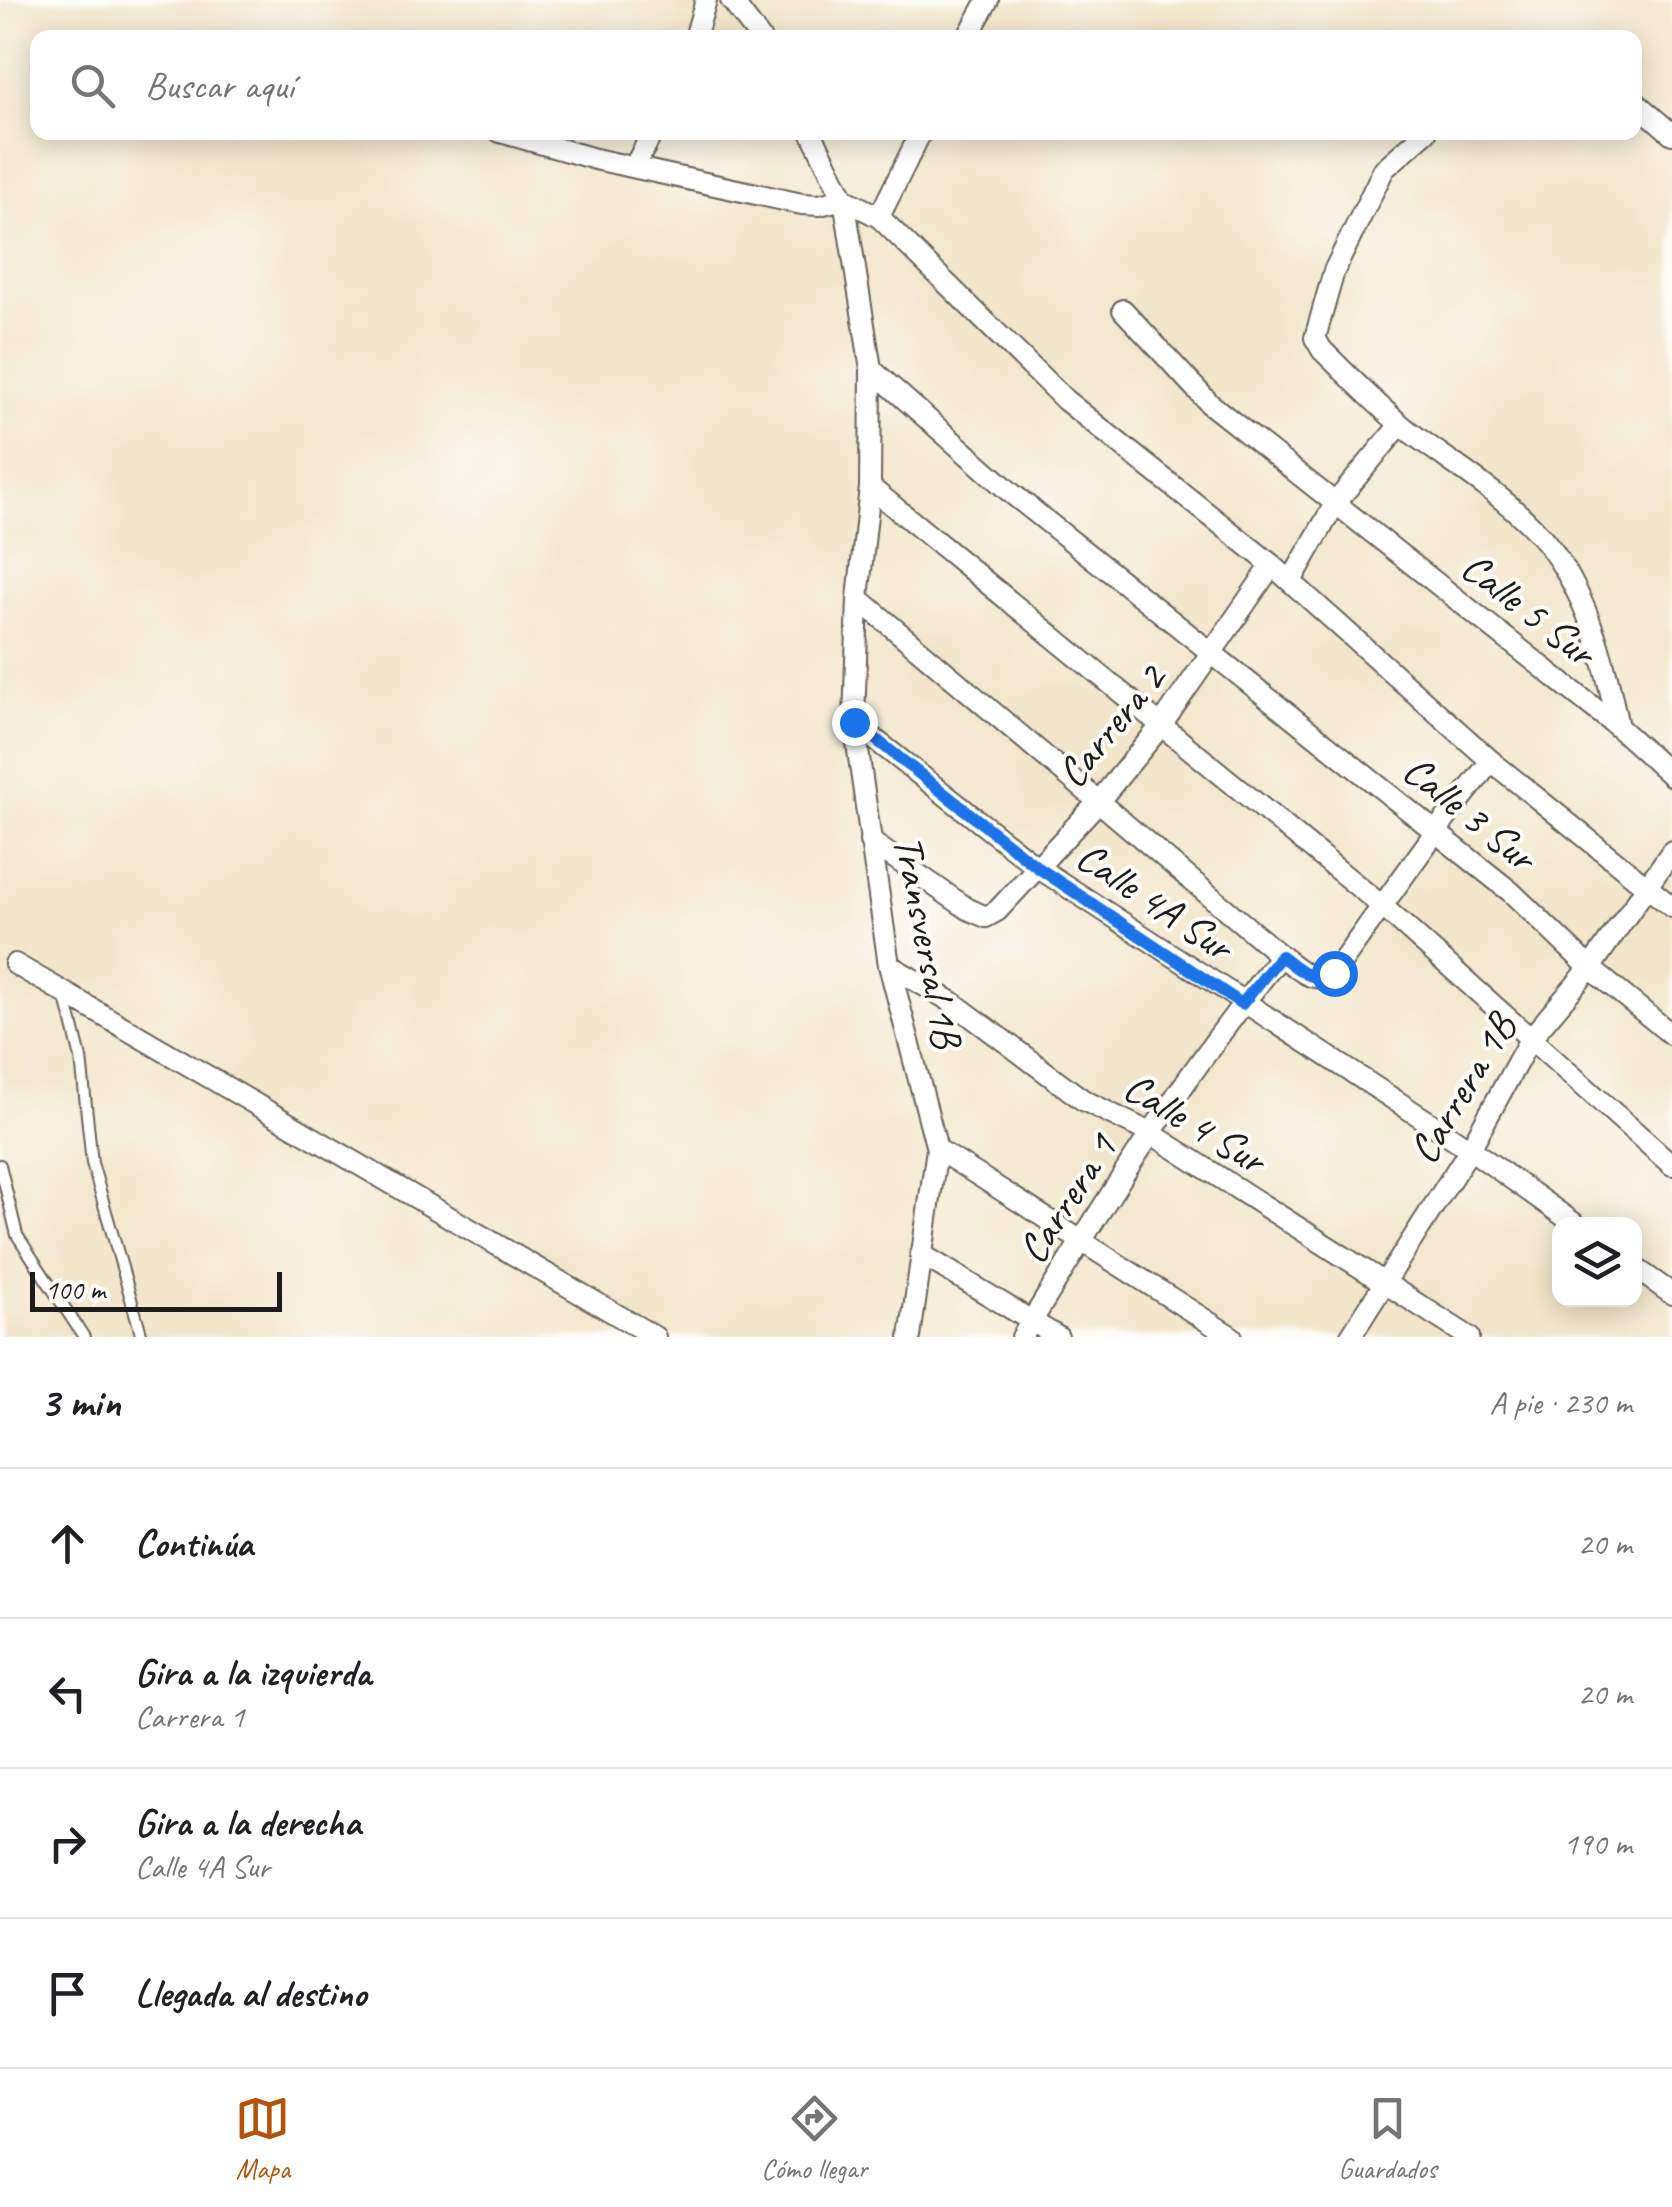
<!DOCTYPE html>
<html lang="es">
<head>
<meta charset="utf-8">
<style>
	body { margin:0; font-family:Caveat,sans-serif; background:#f2f2f2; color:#202124 }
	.controls { position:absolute; right:30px; bottom:30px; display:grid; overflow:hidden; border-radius:20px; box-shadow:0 5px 25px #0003 }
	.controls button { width:90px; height:90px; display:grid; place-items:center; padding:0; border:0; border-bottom:2px solid #e0e0e0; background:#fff; color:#202124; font:50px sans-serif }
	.scale { position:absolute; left:30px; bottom:25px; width:252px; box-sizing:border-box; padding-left:10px; border:5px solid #1c1c1c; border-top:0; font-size:28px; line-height:35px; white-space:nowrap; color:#1c1c1c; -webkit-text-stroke:8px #fdfcf7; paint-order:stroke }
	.stop { position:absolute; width:30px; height:30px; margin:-22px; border:8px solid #1a73e8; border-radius:50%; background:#fff }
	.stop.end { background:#1a73e8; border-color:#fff; box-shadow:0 2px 10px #0008 }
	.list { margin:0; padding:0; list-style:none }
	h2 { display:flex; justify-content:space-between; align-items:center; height:130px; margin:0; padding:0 40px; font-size:42px }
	h2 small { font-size:32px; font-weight:400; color:#757577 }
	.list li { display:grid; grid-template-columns:65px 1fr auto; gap:30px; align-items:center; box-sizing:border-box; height:150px; padding:0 40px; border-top:2px solid #e0e0e0 }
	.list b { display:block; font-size:38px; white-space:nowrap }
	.list p { margin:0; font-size:32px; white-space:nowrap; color:#757577 }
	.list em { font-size:32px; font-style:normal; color:#757577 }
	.icon { flex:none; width:55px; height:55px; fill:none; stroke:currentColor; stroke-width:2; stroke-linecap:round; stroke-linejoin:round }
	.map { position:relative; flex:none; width:1672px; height:1337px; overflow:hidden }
	.search { position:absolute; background:#fff; box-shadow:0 5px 25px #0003; left:30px; right:30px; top:30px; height:110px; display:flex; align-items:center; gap:25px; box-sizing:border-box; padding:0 35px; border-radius:20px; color:#757577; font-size:38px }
	.sheet { height:730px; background:#fff }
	nav { display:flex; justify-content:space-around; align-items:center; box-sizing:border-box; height:140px; border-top:2px solid #e0e0e0; background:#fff; font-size:28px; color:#757577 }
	nav a { display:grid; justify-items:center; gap:5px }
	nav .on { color:#b45309 }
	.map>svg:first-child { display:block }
</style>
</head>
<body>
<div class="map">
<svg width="1672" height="1337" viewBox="0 0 1672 1337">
	<rect width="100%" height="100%" fill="#fdfcf7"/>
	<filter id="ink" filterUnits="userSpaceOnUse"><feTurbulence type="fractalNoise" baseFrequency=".01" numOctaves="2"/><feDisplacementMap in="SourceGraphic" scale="20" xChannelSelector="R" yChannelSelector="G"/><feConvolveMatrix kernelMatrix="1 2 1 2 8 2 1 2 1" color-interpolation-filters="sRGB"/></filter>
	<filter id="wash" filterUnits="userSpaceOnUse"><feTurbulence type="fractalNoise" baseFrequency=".0048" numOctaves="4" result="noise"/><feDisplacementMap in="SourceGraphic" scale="40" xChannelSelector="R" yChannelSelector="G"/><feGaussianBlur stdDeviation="2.25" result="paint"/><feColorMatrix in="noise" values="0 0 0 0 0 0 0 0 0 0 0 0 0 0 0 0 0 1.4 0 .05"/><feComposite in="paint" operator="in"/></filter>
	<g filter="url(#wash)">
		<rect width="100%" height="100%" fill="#f3e5cb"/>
	</g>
	<g filter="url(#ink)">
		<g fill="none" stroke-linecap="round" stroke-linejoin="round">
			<defs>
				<g id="lane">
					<path d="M66,998L81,1058L92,1163L142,1337"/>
					<path d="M0,1165L17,1235L84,1337"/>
				</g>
				<g id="street">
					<path d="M731,0L760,38"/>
					<path d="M695,38L706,0"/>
					<path d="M967,38L988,0"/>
					<path d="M1634,101L1672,134"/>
					<path d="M500,132L595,159L802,204L819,205L844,199"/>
					<path d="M811,132L844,199L879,217L1065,400L1272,565L1491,761L1672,907"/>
					<path d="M1426,132L1384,169L1334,271L1315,338L1322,350C1349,376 1376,405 1406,429C1453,465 1517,502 1552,550C1590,603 1606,665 1618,727"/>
					<path d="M634,167L653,132"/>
					<path d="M844,199L871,369L870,487L858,598L854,723L889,965L937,1149L910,1337"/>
					<path d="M879,217L921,132"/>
					<path d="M1123,310L1210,404L1618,727L1672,776"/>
					<path d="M871,369L1010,492L1511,892L1590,968L1672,1035"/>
					<path d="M870,487L1382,906L1672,1165"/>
					<path d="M1291,581L1336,502L1400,425"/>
					<path d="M858,598L1281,956C1298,968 1312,986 1334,973L1436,831L1491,761"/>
					<path d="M854,723L1037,867L1470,1149L1575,1224"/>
					<path d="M870,841L968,909L986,917L997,911L1099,801L1160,727L1272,565"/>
					<path d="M15,964L655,1337"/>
					<path d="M889,965L952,1002L1083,1100L1152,1134L1469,1337"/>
					<path d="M937,1149L1232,1337"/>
					<path d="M921,1254L1058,1337"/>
					<path d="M1634,1267L1672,1294"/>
					<path d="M1022,1337C1102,1206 1184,1074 1281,956"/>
					<path d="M1350,1337L1470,1149L1530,1039L1590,968L1672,851"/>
				</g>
			</defs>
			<!-- lane casing -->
			<use href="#lane" stroke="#676259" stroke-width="14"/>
			<!-- street casing -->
			<use href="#street" stroke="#676259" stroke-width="24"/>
			<!-- lane -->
			<use href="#lane" stroke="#fff" stroke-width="10"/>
			<!-- street -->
			<use href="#street" stroke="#fff" stroke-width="20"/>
		</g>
	</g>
	<g fill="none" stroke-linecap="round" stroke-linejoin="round" filter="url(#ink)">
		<!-- route -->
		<path stroke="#1a73e8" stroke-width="12" d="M854,722L1037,867L1242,1004L1281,956C1298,968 1312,985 1334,973"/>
	</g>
	<g text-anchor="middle" stroke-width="8" stroke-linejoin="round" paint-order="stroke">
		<!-- street labels -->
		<g font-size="42" fill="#1c1c1c" stroke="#fdfcf7">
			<text transform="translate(1529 608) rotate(38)" y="15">Calle 5 Sur</text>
			<text transform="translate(1110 725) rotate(-51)" y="15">Carrera 2</text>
			<text transform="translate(1470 812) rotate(39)" y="15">Calle 3 Sur</text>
			<text transform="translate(1155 900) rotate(34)" y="15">Calle 4A Sur</text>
			<text transform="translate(929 941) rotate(79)" y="15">Transversal 1B</text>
			<text transform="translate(1461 1088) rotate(-59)" y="15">Carrera 1B</text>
			<text transform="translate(1195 1122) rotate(31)" y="15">Calle 4 Sur</text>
			<text transform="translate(1066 1198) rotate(-57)" y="15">Carrera 1</text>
		</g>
	</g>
</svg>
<div class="controls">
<button><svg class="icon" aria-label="layers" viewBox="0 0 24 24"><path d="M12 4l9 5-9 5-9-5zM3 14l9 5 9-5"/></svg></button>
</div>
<div class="scale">100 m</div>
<div class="stop" style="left:1334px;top:973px"></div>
<div class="stop end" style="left:854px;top:722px"></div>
<div class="search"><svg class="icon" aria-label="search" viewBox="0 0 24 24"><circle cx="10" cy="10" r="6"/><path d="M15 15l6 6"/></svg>Buscar aquí</div>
</div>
<section class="sheet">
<h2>3 min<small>A pie · 230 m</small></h2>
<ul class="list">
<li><svg class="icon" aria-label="ahead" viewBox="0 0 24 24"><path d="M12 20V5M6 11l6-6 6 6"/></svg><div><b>Continúa</b></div><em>20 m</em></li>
<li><svg class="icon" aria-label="left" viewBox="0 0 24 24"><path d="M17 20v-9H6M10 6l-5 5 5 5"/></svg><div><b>Gira a la izquierda</b><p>Carrera 1</p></div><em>20 m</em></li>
<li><svg class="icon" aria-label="right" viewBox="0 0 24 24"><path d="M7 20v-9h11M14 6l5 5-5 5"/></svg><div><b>Gira a la derecha</b><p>Calle 4A Sur</p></div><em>190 m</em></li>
<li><svg class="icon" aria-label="arrive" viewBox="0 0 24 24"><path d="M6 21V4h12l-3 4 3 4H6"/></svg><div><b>Llegada al destino</b></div></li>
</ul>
</section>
<nav>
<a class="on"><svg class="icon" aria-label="map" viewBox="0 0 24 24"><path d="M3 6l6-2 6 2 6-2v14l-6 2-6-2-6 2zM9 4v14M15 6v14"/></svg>Mapa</a>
<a><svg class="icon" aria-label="directions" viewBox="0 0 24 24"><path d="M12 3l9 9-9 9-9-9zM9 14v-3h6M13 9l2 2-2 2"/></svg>Cómo llegar</a>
<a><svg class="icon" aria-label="saved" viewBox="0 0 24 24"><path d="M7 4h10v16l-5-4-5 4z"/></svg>Guardados</a>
</nav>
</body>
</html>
